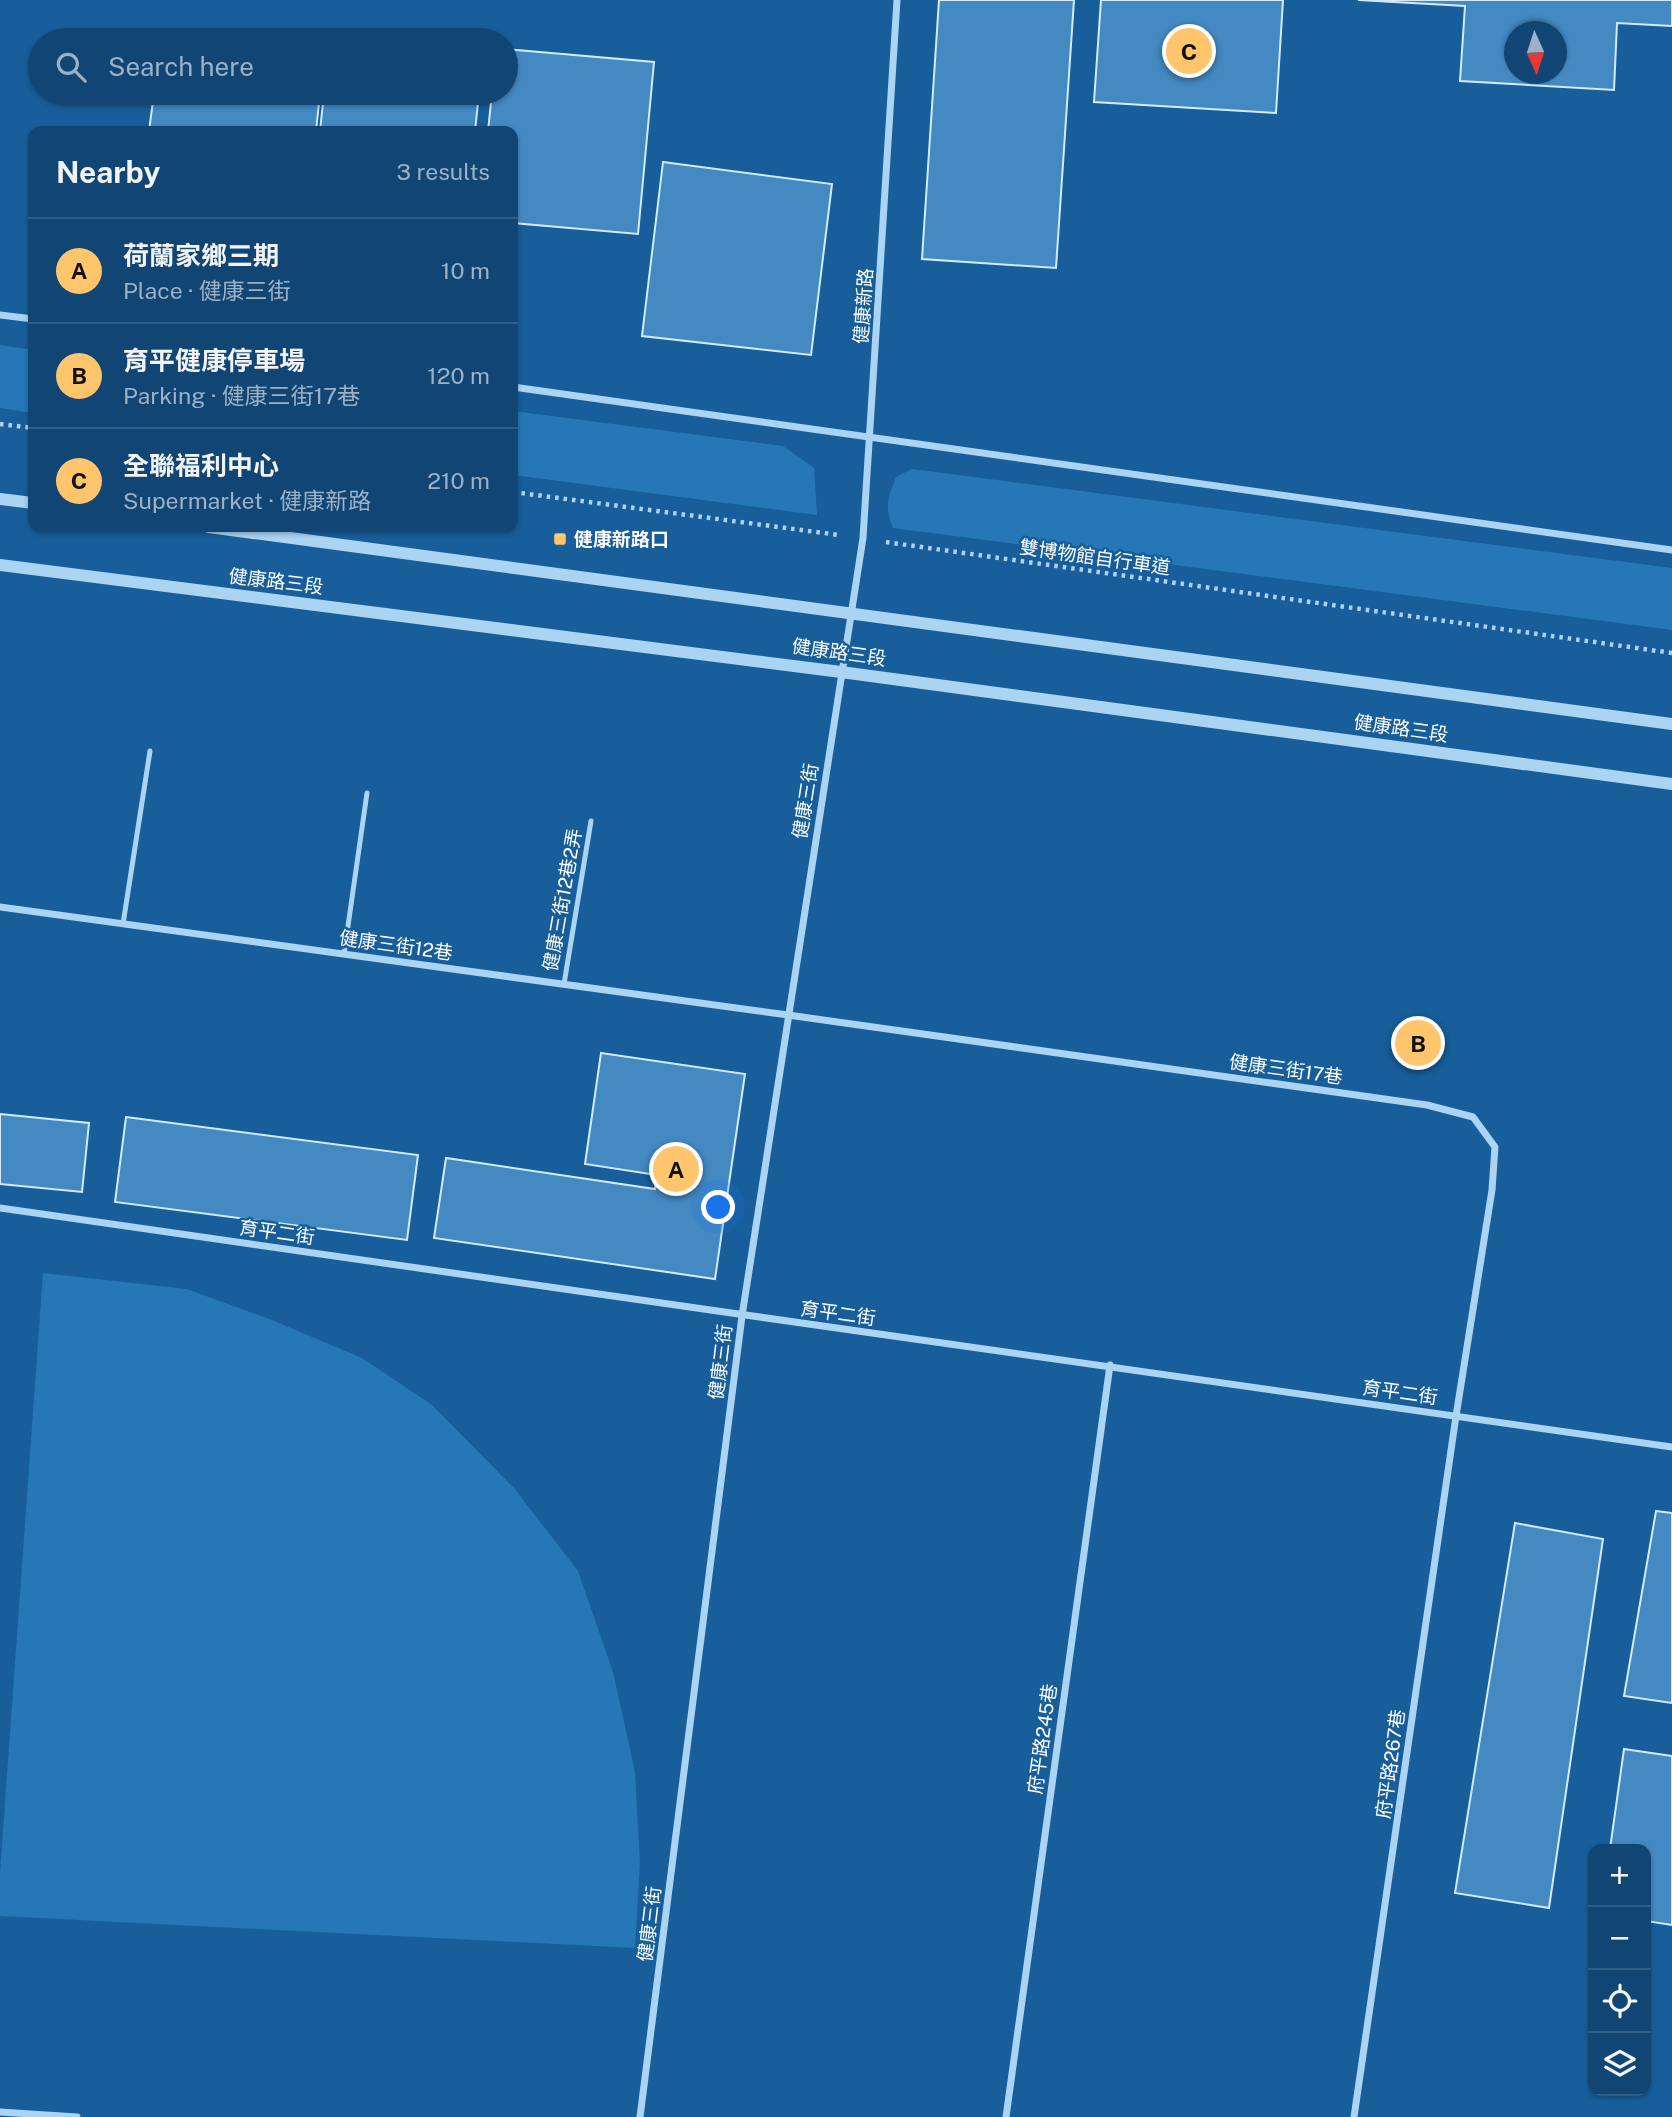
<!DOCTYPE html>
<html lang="en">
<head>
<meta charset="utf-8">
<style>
	body { margin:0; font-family:"Public Sans","Noto Sans TC",sans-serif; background:#1a4d79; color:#f1f3f6 }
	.controls { position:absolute; right:21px; bottom:21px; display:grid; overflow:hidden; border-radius:14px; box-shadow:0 2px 5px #0004 }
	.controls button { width:63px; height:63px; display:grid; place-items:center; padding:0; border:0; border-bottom:2px solid #305e86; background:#114674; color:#f1f3f6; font:35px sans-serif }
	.compass { position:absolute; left:1504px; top:21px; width:63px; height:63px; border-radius:50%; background:#114674; box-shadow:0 2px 5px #0004; rotate:177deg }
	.you { position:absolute; left:719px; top:1208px; width:24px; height:24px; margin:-18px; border:5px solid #fff; border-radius:50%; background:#1a73e8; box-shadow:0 0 0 10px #1a73e833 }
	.badge { display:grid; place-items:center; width:46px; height:46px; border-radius:50%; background:#ffc56c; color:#111; font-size:23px; font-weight:700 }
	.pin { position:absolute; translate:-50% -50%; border:4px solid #fff; box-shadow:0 2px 7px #0006 }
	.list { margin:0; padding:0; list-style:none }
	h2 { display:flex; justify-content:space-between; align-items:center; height:91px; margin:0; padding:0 28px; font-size:30px }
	h2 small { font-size:23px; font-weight:400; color:#9cb1c5 }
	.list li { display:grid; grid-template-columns:46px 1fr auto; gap:21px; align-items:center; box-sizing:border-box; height:105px; padding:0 28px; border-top:2px solid #305e86 }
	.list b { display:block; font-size:26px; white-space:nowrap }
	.list p { margin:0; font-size:23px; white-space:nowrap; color:#9cb1c5 }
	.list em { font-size:23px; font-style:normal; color:#9cb1c5 }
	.icon { flex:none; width:38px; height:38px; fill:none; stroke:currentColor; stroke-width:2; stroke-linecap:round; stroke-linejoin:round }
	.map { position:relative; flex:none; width:1672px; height:2117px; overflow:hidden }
	.search { position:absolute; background:#114674; box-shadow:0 2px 5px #0004; left:28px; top:28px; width:490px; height:77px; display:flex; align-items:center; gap:18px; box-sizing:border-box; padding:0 24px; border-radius:38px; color:#9cb1c5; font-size:26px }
	.panel { position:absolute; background:#114674; box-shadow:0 2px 5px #0004; left:28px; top:126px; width:490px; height:406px; border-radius:14px }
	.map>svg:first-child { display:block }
</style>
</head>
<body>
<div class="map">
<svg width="1672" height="2117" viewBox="0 0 1672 2117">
	<rect width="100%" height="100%" fill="#175e9a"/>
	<!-- green -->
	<g fill="#2677b6">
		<path d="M0,345L33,350V413L0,408Z"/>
		<path d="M513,411L783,446L814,468L817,515L513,475Z"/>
		<path d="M912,469L1672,568V630L893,528C884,506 888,498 896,477Z"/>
		<path d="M43,1273L187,1289L272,1320L362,1358L432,1405L514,1488L578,1571L613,1672L635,1772L640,1863L635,1948L0,1916V1872Z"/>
	</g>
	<!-- building -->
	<g fill="#4489c2" stroke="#d3eafc" stroke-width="2" fill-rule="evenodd">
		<path d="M939,0H1074L1056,268L922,259Z"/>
		<path d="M1101,0H1283L1276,113L1094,102Z"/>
		<path d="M1358,0H1672V26L1617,23L1614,90L1460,81L1465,6ZM1514,32H1556V74H1514Z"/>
		<path d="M330,31L419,40H329Z"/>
		<path d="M506,49L654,62L638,234L513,223V131H488L492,93H506Z"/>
		<path d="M154,93H232L319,103L316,131H149Z"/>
		<path d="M324,93H479L475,131H320Z"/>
		<path d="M663,162L832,184L811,355L642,336Z"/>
		<path d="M601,1053L745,1074L715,1279L434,1238L446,1158L655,1189L657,1175L585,1164Z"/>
		<path d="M0,1114L89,1123L82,1192L0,1184Z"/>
		<path d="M126,1117L418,1155L407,1240L115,1202Z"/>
		<path d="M1656,1511L1672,1513V1703L1624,1696Z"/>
		<path d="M1515,1523L1603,1539L1549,1908L1455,1893Z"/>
		<path d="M1624,1749L1672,1756V1925L1646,1921V1849H1610Z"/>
	</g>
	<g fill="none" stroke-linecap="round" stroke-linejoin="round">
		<!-- path -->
		<g stroke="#abd3f2" stroke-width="4.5" stroke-dasharray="3.5 5" stroke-linecap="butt">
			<path d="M0,424L33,428"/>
			<path d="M513,492L839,535"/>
			<path d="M886,542L1672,653"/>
		</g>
		<!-- service -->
		<g stroke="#abd3f2" stroke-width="5">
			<path d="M123,924L150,751"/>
			<path d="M344,954L367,793"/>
			<path d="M564,984L591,821"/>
		</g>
		<!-- minor -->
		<g stroke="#abd3f2" stroke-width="7">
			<path d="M0,315L33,319"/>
			<path d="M513,387L1672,550"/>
			<path d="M0,907L788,1015L1427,1105L1473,1117L1495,1147L1492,1190L1456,1416L1354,2117"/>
			<path d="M0,1208C557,1289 1115,1367 1672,1447"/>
			<path d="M0,2112L77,2117"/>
			<path d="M640,2117L742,1316L863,538L897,0"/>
			<path d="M1006,2117L1110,1365"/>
		</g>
		<!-- tertiary -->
		<g stroke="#abd3f2" stroke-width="12">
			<path d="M0,499L33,503"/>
			<path d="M209,527L1672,724"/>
			<path d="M0,565L841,672L1672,784"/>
		</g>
	</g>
	<!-- markers -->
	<rect fill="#ffc56c" stroke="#175e9a" stroke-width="2.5" x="553" y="532" width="14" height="14" rx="3.5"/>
	<g text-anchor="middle" stroke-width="5" stroke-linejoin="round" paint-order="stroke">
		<!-- street labels -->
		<g font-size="19" fill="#fff" stroke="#175e9a">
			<text transform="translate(863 306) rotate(-86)" y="7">健康新路</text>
			<text transform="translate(1095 557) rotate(8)" y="7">雙博物館自行車道</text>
			<text transform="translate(276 581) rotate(7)" y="7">健康路三段</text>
			<text transform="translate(839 652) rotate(8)" y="7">健康路三段</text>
			<text transform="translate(1401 728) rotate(8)" y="7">健康路三段</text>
			<text transform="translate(805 801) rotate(-81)" y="7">健康三街</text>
			<text transform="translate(562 900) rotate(-80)" y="7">健康三街12巷2弄</text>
			<text transform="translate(396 945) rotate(8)" y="7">健康三街12巷</text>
			<text transform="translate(1286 1069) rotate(8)" y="7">健康三街17巷</text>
			<text transform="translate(277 1232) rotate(8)" y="7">育平二街</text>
			<text transform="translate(838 1313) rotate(8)" y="7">育平二街</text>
			<text transform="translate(720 1362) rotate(-83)" y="7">健康三街</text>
			<text transform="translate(1400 1392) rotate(8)" y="7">育平二街</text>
			<text transform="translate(1042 1739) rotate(-82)" y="7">府平路245巷</text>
			<text transform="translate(1390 1764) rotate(-82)" y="7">府平路267巷</text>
			<text transform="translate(649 1924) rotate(-83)" y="7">健康三街</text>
		</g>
		<!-- poi labels -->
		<g font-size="19" font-weight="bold" fill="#fff" stroke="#175e9a" text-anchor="start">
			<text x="574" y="546">健康新路口</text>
		</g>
	</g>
</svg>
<div class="controls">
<button>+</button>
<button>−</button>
<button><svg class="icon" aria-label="locate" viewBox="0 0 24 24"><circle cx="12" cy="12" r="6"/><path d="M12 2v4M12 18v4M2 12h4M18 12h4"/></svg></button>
<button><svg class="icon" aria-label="layers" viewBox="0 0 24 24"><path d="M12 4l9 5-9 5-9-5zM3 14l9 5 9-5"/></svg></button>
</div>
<svg class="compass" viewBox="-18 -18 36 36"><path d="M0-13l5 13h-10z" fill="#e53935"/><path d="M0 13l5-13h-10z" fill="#9cb1c5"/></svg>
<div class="you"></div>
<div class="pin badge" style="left:676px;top:1169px">A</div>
<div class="pin badge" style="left:1418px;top:1043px">B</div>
<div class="pin badge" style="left:1189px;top:51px">C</div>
<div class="search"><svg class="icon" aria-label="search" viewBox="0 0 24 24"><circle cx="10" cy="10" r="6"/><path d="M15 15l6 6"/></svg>Search here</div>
<section class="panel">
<h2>Nearby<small>3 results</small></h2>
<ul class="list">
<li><span class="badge">A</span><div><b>荷蘭家鄉三期</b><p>Place · 健康三街</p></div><em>10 m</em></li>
<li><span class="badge">B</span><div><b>育平健康停車場</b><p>Parking · 健康三街17巷</p></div><em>120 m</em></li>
<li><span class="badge">C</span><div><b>全聯福利中心</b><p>Supermarket · 健康新路</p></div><em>210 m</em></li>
</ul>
</section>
</div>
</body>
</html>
